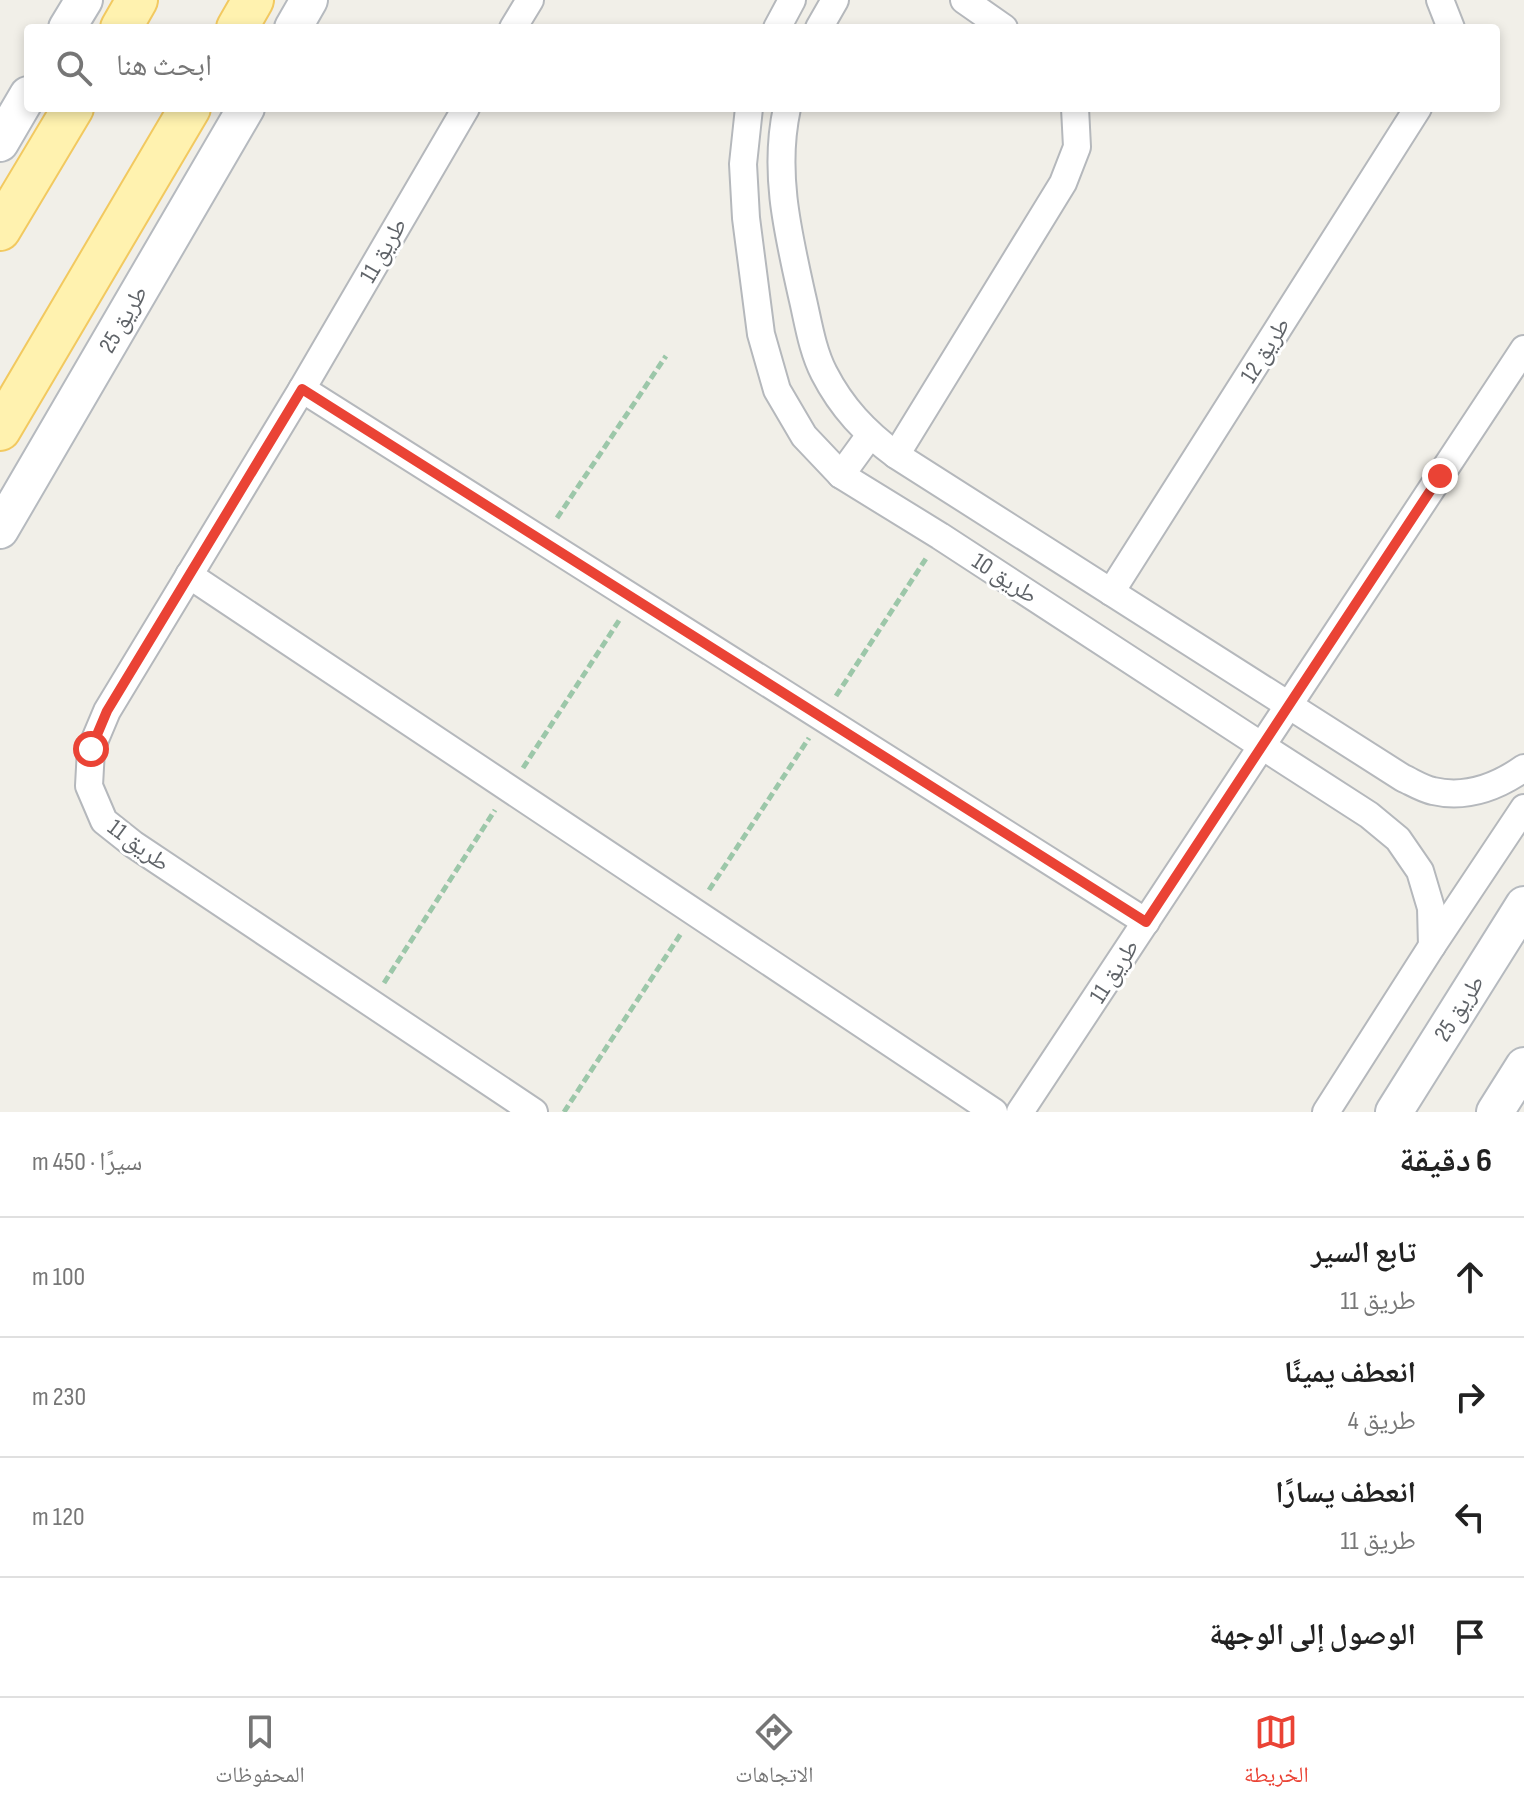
<!DOCTYPE html>
<html lang="ar">
<head>
<meta charset="utf-8">
<style>
	body { margin:0; font-family:"Sofia Sans Condensed","Noto Naskh Arabic",sans-serif; background:#f2f2f2; color:#222; direction:rtl }
	.stop { position:absolute; width:24px; height:24px; margin:-18px; border:6px solid #ea4335; border-radius:50%; background:#fff }
	.stop.end { background:#ea4335; border-color:#fff; box-shadow:0 2px 8px #0008 }
	.list { margin:0; padding:0; list-style:none }
	h2 { display:flex; justify-content:space-between; align-items:center; height:104px; margin:0; padding:0 32px; font-size:34px }
	h2 small { font-size:26px; font-weight:400; color:#767676 }
	.list li { display:grid; grid-template-columns:52px 1fr auto; gap:24px; align-items:center; box-sizing:border-box; height:120px; padding:0 32px; border-top:2px solid #e0e0e0 }
	.list b { display:block; font-size:30px; white-space:nowrap }
	.list p { margin:0; font-size:26px; white-space:nowrap; color:#767676 }
	.list em { font-size:26px; font-style:normal; color:#767676 }
	.icon { flex:none; width:44px; height:44px; fill:none; stroke:currentColor; stroke-width:2; stroke-linecap:round; stroke-linejoin:round }
	.map { position:relative; flex:none; width:1524px; height:1112px; overflow:hidden; direction:ltr }
	.search { position:absolute; background:#fff; box-shadow:0 4px 12px #0003; left:24px; right:24px; top:24px; height:88px; display:flex; align-items:center; gap:20px; box-sizing:border-box; padding:0 28px; border-radius:8px; color:#767676; font-size:30px }
	.sheet { height:584px; background:#fff }
	nav { display:flex; justify-content:space-around; align-items:center; box-sizing:border-box; height:112px; border-top:2px solid #e0e0e0; background:#fff; font-size:22px; color:#767676 }
	nav a { display:grid; justify-items:center; gap:4px }
	nav .on { color:#ea4335 }
	.map>svg:first-child { display:block }
</style>
</head>
<body>
<div class="map">
<svg width="1524" height="1112" viewBox="0 0 1524 1112">
	<rect width="100%" height="100%" fill="#f1efe8"/>
	<g fill="none" stroke-linecap="round" stroke-linejoin="round">
		<defs>
			<g id="street">
				<path d="M964,0L1004,28"/>
				<path d="M1440,0L1451,28"/>
				<path d="M513,28L530,0"/>
				<path d="M777,28L792,0"/>
				<path d="M819,28L835,0"/>
				<path d="M466,108L302,389L107,711L91,749L89,786L104,821L133,844L534,1112"/>
				<path d="M749,108L743,164L746,218L761,334L777,390L804,436L841,475L940,536L1262,746L1369,815L1398,839L1420,871L1431,908L1432,946"/>
				<path d="M787,108C773,172 788,233 802,296C808,321 812,350 824,373C842,408 865,432 896,455L1403,778C1412,782 1423,789 1433,791C1467,799 1497,787 1524,768"/>
				<path d="M302,389L1146,922"/>
				<path d="M896,455L1063,183L1077,147L1075,108"/>
				<path d="M841,475L870,435"/>
				<path d="M189,575L994,1112"/>
				<path d="M1111,592L1418,108"/>
				<path d="M1020,1112L1524,349"/>
				<path d="M1326,1112L1432,946L1524,808"/>
			</g>
			<g id="secondary">
				<path d="M67,28L84,0"/>
				<path d="M293,28L309,0"/>
				<path d="M0,143L28,95"/>
				<path d="M0,530L246,108"/>
				<path d="M1394,1112L1524,905"/>
				<path d="M1495,1112L1524,1066"/>
			</g>
			<g id="primary">
				<path d="M121,28L137,0"/>
				<path d="M237,28L253,0"/>
				<path d="M0,230L73,108"/>
				<path d="M0,430L190,108"/>
			</g>
		</defs>
		<!-- street casing -->
		<use href="#street" stroke="#b5b8bc" stroke-width="30"/>
		<!-- secondary casing -->
		<use href="#secondary" stroke="#b6babf" stroke-width="40"/>
		<!-- primary casing -->
		<use href="#primary" stroke="#f2c960" stroke-width="44"/>
		<!-- path -->
		<g stroke="#9cc7a9" stroke-width="5" stroke-dasharray="8 4" stroke-linecap="butt">
			<path d="M557,518L666,356"/>
			<path d="M836,696L927,557"/>
			<path d="M523,768L620,619"/>
			<path d="M709,890L809,738"/>
			<path d="M384,983L495,810"/>
			<path d="M564,1112L682,932"/>
		</g>
		<!-- street -->
		<use href="#street" stroke="#fff" stroke-width="26"/>
		<!-- secondary -->
		<use href="#secondary" stroke="#fff" stroke-width="36"/>
		<!-- primary -->
		<use href="#primary" stroke="#fff2af" stroke-width="40"/>
	</g>
	<g fill="none" stroke-linecap="round" stroke-linejoin="round">
		<!-- route -->
		<path stroke="#ea4335" stroke-width="10" d="M91,749L107,711L302,389L1146,922L1440,476"/>
	</g>
	<g text-anchor="middle" stroke-width="6" stroke-linejoin="round" paint-order="stroke">
		<!-- street labels -->
		<g font-size="24" fill="#5f6368" stroke="#fff">
			<text transform="translate(383 250) rotate(-60)" y="8">طريق 11</text>
			<text transform="translate(123 319) rotate(-60)" y="8">طريق 25</text>
			<text transform="translate(1265 350) rotate(-58)" y="8">طريق 12</text>
			<text transform="translate(1005 578) rotate(33)" y="8">طريق 10</text>
			<text transform="translate(139 845) rotate(37)" y="8">طريق 11</text>
			<text transform="translate(1114 971) rotate(-57)" y="8">طريق 11</text>
			<text transform="translate(1459 1008) rotate(-58)" y="8">طريق 25</text>
		</g>
	</g>
</svg>
<div class="stop" style="left:91px;top:749px"></div>
<div class="stop end" style="left:1440px;top:476px"></div>
<div class="search"><svg class="icon" aria-label="search" viewBox="0 0 24 24"><circle cx="10" cy="10" r="6"/><path d="M15 15l6 6"/></svg>ابحث هنا</div>
</div>
<section class="sheet">
<h2>6 دقيقة<small>سيرًا · 450 m</small></h2>
<ul class="list">
<li><svg class="icon" aria-label="ahead" viewBox="0 0 24 24"><path d="M12 20V5M6 11l6-6 6 6"/></svg><div><b>تابع السير</b><p>طريق 11</p></div><em>100 m</em></li>
<li><svg class="icon" aria-label="right" viewBox="0 0 24 24"><path d="M7 20v-9h11M14 6l5 5-5 5"/></svg><div><b>انعطف يمينًا</b><p>طريق 4</p></div><em>230 m</em></li>
<li><svg class="icon" aria-label="left" viewBox="0 0 24 24"><path d="M17 20v-9H6M10 6l-5 5 5 5"/></svg><div><b>انعطف يسارًا</b><p>طريق 11</p></div><em>120 m</em></li>
<li><svg class="icon" aria-label="arrive" viewBox="0 0 24 24"><path d="M6 21V4h12l-3 4 3 4H6"/></svg><div><b>الوصول إلى الوجهة</b></div></li>
</ul>
</section>
<nav>
<a class="on"><svg class="icon" aria-label="map" viewBox="0 0 24 24"><path d="M3 6l6-2 6 2 6-2v14l-6 2-6-2-6 2zM9 4v14M15 6v14"/></svg>الخريطة</a>
<a><svg class="icon" aria-label="directions" viewBox="0 0 24 24"><path d="M12 3l9 9-9 9-9-9zM9 14v-3h6M13 9l2 2-2 2"/></svg>الاتجاهات</a>
<a><svg class="icon" aria-label="saved" viewBox="0 0 24 24"><path d="M7 4h10v16l-5-4-5 4z"/></svg>المحفوظات</a>
</nav>
</body>
</html>
